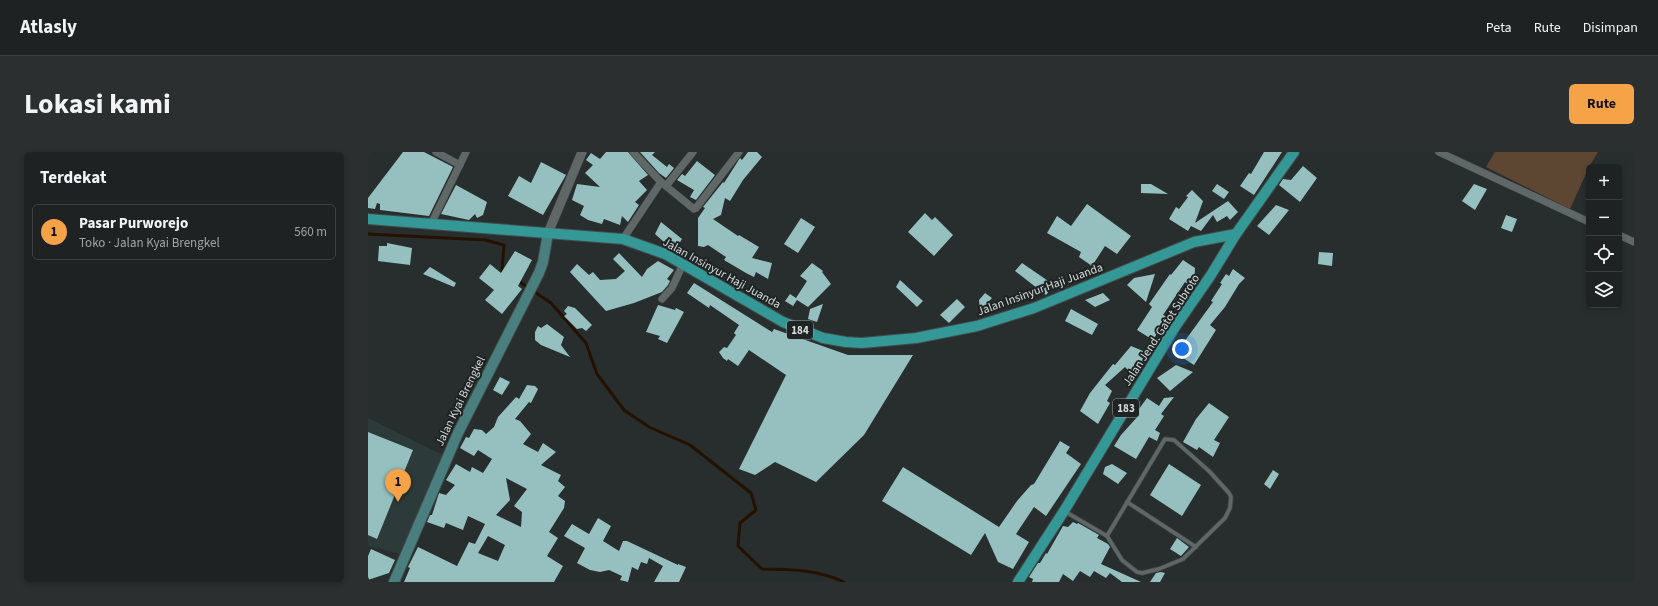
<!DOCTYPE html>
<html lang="id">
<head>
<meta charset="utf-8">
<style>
	body { margin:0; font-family:"Source Sans 3",sans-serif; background:#2b2f2f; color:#f1f3f6 }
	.controls { position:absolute; right:12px; top:12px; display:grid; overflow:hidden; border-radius:6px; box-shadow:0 2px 6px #0003 }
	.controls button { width:36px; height:36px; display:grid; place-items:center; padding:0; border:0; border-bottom:1px solid #3c3f40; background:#1e2222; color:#f1f3f6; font:20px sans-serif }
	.you { position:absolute; left:814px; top:197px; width:14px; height:14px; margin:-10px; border:3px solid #fff; border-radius:50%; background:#1a73e8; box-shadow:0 0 0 6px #1a73e833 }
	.badge { display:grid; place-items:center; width:26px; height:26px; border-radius:50%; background:#f6a247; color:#111; font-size:13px; font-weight:700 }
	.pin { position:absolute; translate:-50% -33px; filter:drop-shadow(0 1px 2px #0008) }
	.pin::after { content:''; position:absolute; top:21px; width:14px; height:12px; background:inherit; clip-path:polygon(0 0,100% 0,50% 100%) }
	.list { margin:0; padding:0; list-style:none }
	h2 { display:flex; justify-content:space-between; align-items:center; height:52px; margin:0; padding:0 16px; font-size:17px }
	h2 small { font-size:13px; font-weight:400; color:#a1a4a5 }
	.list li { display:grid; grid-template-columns:26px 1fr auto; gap:12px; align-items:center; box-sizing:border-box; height:56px; margin:0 8px 8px; padding:0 8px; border:1px solid #3c3f40; border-radius:6px }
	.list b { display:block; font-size:15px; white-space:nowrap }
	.list p { margin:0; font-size:13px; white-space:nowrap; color:#a1a4a5 }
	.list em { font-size:13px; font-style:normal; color:#a1a4a5 }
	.icon { flex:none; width:22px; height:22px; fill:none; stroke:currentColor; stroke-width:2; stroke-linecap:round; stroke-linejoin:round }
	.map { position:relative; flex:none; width:1266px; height:430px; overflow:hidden; border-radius:6px }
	header { display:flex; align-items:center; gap:24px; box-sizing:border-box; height:56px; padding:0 20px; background:#1e2222; border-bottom:1px solid #3c3f40 }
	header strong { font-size:19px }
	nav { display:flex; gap:22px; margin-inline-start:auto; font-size:14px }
	.intro { display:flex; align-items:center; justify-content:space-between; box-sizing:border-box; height:96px; padding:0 24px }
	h1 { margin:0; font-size:28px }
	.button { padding:10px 18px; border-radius:6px; background:#f6a247; color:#111; font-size:14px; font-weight:700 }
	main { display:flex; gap:24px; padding:0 24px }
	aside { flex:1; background:#1e2222; border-radius:6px; box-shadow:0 2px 6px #0003 }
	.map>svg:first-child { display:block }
</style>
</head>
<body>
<header>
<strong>Atlasly</strong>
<nav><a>Peta</a><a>Rute</a><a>Disimpan</a></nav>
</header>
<div class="intro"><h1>Lokasi kami</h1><a class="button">Rute</a></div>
<main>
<aside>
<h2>Terdekat<small></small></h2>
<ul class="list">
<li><span class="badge">1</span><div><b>Pasar Purworejo</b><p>Toko · Jalan Kyai Brengkel</p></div><em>560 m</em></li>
</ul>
</aside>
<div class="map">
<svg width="1266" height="430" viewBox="0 0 1266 430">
	<rect width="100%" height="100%" fill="#282e2e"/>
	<!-- built -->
	<path fill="#2c3a39" d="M0,266L79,305L37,403L0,394Z"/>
	<!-- green -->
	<path fill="#5d4732" d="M1127,0H1230L1221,15L1202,57L1118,15Z"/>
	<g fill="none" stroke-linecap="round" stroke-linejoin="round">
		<!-- stream -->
		<g stroke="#241100" stroke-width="3">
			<path d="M0,82L117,88L136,93L134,118L138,121"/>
			<path d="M149,128L183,151L218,191L229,222L256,258L281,275L322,293L383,341L388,358L372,371L370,394L394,417C422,417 451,418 476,430"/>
		</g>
	</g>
	<!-- building -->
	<g fill="#95c0bf" fill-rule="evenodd">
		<path d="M35,0H56L85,15L61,64L12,58V52L9,51L7,57L0,56V46Z"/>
		<path d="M238,0H260L280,23L271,29L279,38L267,50L271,53L260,70L254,64L252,73L236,67L234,72L220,68L212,63L216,54L204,48L209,32L232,35L217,21L225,13L218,8L223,1L232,7Z"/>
		<path d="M272,0H287L284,3L299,15L301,12L306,16L298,26L291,21Z"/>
		<path d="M380,0H389L394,5L375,28L362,49L357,46L353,63L345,67L370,84L371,83L391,95L384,106L404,111L400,127L388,120L386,125L378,121L356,108L358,105L340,93L336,95L330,94V66L337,56L335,55L355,30L356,31L372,6L374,8Z"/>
		<path d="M896,0H914L886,43L872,34L881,21L883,22Z"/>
		<path d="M329,9L347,23L328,48L322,45L326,38L309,28L314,22L317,24Z"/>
		<path d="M173,10L198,23L175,63L140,44L151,24L163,31Z"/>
		<path d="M935,14L949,26L932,50L911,33L915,27L923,28Z"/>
		<path d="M773,32H783L800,42L773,41Z"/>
		<path d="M849,32L861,40L856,47L844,39Z"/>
		<path d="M1106,32L1119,37L1107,58L1094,49Z"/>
		<path d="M88,33L119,50L115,63L109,66L107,62L101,68L73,62Z"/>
		<path d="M824,38L835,49L827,71L860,49L870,60L862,68L859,64L849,70L845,63L833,79L823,74L820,79L801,67L808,55L811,57L820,45L818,44Z"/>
		<path d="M719,52L763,84L749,102L737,94L724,114L711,105L713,100L679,81L689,64L703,74Z"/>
		<path d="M908,53L921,58L901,83L889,74Z"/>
		<path d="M557,61L564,68L567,65L585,83L566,104L540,80Z"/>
		<path d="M1138,63L1149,67L1144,80L1133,76Z"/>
		<path d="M433,66L447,75L430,101L416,92Z"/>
		<path d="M293,70L314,87L309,95L298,87L296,90L287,82Z"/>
		<path d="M19,91L44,96L42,113L10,109L11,94H19Z"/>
		<path d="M147,99L164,108L150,134L154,137L134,162L117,148L126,138L111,126L122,112L133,121Z"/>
		<path d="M951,100L965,101L964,114L950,112Z"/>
		<path d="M251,101L274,125L279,117L290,109L306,118L299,127L302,129L300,133L294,140L266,151L238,159L202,120L209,112L221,123L225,120L232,128L248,127L257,119L245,107Z"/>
		<path d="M815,108L827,116L826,136L817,130L795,163L799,165L785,188L769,178L784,155L781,152L802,122L803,123Z"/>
		<path d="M444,111L455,119L454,120L463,132L440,155L429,148L425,154L417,149L422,142L428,146L439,129L432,124Z"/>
		<path d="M654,111L686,133L678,143L647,119Z"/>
		<path d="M62,115L88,131L86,135L55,122Z"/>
		<path d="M865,117L877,126L871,132L857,155L842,173L848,178L826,213L809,202L811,197L845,150L843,149L854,132L852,131L858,122L861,124Z"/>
		<path d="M787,122L778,150L759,133L766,126Z"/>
		<path d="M532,128L555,149L549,155L528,135Z"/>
		<path d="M326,131L404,180L406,177L480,203H545L496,283L448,330L407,310L387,323L371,317L418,223L381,198L370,214L360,207L359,209L355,206L351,200L356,195L359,196L368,183L366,181L371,173L342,153L341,156L319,141Z"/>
		<path d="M617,141L624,146L612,159L611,148Z"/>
		<path d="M735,141L742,148L727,155L717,148Z"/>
		<path d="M589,147L597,155L581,171L572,163Z"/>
		<path d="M455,152L449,170L440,167L442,157Z"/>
		<path d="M290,153L307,158L308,156L316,160L299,191L290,187L292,184L278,180Z"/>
		<path d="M200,154L207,156L224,173L218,179L214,176L209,177L196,164L199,162L196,159Z"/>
		<path d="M703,157L730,172L724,183L697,169Z"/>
		<path d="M179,172L196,185L193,193L202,205L173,193L167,188V180L170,174L173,176Z"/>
		<path d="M763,194L780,201V205L767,225L757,215L737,233L744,239L739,249L742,251L730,272L712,259L722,241L745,212L747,213Z"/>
		<path d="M808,213L825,220L802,239L789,226Z"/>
		<path d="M132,225L142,230L134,243L125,238Z"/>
		<path d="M159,233L167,234L170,237L163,251L161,250L147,267L152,269L163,282L155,292L170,300L175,291L188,300L173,313L193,323L190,329L197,335L190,344L197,349L196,356L181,380L190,386L179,404L195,414L186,430H36L42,416L40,415L50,395L89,414L101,390L107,392L117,372L100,364L95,378L78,371L76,376L59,370L62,363H64L71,341L78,343L87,333L78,328L88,312L102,320L104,315L115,321L124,307L110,298L106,304L92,296L98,285L101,286L106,277L114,278L118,282L126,275L130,265L148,245L151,247ZM138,326L159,337L146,354L154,360L153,375L128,363L142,348ZM120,384L137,393L130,409L110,401Z"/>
		<path d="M806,245L793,262L796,264L787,278L792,281L789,289L781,285L768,307L746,294L753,283L771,263L768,261L779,246L791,254L796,246Z"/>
		<path d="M841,251L861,265L846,288L852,291L845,305L831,295L829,298L815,290L828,267Z"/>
		<path d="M0,280L45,298L9,387L0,383Z"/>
		<path d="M692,289L702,295L698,301L713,312L678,364L666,355L648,382L661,390L645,417L630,410L617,381L603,403L514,349L535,315L631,375L649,349L663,333L666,332Z"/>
		<path d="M744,312L759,321L750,332L735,322L737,315Z"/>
		<path d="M801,312L833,333L814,364L782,343Z"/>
		<path d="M905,318L911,322L902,337L896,332Z"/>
		<path d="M230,366L243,374L235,389L251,399L255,389H259L310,413V412L318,415L311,430H286L295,414L281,406L279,412L273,410L270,418L264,415L260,430L252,428L254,424L241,418L232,420L222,418L209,411L217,396L196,384L204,372L221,382Z"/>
		<path d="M705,370L709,372L710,371L731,383L729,386L740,392L742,395L733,412L773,430H754L742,421L738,426L726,419L722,425L712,419L705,429L695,422L691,430H664L665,427L661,425L670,411H672L678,401L679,402L695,374L700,375Z"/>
		<path d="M809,386L821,395L813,404L802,397Z"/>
		<path d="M3,397L27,408L21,421L0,428V404Z"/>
		<path d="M793,420L797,421L792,430H782L788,421Z"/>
	</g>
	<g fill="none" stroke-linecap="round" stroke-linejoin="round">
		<defs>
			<g id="service">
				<path d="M759,350L828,395"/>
				<path d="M696,359L739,384L754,408L769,420L774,421L791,417L815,407L857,366L862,356L863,345L861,341L841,319L806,288L797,287L739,384"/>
			</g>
			<g id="minor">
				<path d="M68,0L92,13"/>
				<path d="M265,0L293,30L326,57L328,56L371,0"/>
				<path d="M1071,0L1221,70"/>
				<path d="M298,34L325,0"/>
				<path d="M63,72L98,0"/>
				<path d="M1251,83L1266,90"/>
				<path d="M255,87L293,30"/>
				<path d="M294,147L304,136L315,112"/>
			</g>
			<path id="tertiary" d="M180,81L214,0"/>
			<path id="secondary" d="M26,430L90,281L171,121L175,110L180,81"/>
			<g id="primary">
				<path d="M0,67L255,87L297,102L415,170L455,186L478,190L494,191L548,186L609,174L666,156L826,90L868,82"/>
				<path d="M650,430L696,359L807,175L843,123L868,82L926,0"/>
			</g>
		</defs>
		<!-- service casing -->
		<use href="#service" stroke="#444949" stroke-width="5"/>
		<!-- minor casing -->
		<use href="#minor" stroke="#444949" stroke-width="8"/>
		<!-- tertiary casing -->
		<use href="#tertiary" stroke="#444949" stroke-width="10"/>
		<!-- secondary casing -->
		<use href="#secondary" stroke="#444949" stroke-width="12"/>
		<!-- primary casing -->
		<use href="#primary" stroke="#444949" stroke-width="12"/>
		<!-- service -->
		<use href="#service" stroke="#606767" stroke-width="3.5"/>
		<!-- minor -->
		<use href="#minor" stroke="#606767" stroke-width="7"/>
		<!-- tertiary -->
		<use href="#tertiary" stroke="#606767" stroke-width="9"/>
		<!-- secondary -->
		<use href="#secondary" stroke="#4a7f7f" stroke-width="10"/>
		<!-- primary -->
		<use href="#primary" stroke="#349897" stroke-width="10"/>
	</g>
	<g text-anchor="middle" stroke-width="4" stroke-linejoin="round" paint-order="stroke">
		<!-- shield labels -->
		<g fill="#1e2424" stroke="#a0a4a3" stroke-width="1">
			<rect x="419" y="169" width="26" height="18" rx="3"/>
			<rect x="745" y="247" width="26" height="18" rx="3"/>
		</g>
		<g font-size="11" font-weight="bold" fill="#d7dbda">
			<text x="432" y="182">184</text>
			<text x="758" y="260">183</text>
		</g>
		<!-- street labels -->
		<g font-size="12" fill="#d7dbda" stroke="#1e2424">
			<text transform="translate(354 121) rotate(29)" y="4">Jalan Insinyur Haji Juanda</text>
			<text transform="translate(672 137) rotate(-20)" y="4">Jalan Insinyur Haji Juanda</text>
			<text transform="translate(793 178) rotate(-57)" y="4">Jalan Jend. Gatot Subroto</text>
			<text transform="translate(92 249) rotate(-64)" y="4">Jalan Kyai Brengkel</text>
		</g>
	</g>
</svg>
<div class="controls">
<button>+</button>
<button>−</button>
<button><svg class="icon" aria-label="locate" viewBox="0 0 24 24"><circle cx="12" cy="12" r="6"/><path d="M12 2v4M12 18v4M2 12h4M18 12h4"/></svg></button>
<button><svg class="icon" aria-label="layers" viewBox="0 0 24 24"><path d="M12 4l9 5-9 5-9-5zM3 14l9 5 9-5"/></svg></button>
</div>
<div class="you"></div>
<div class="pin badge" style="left:30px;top:350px">1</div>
</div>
</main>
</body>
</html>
